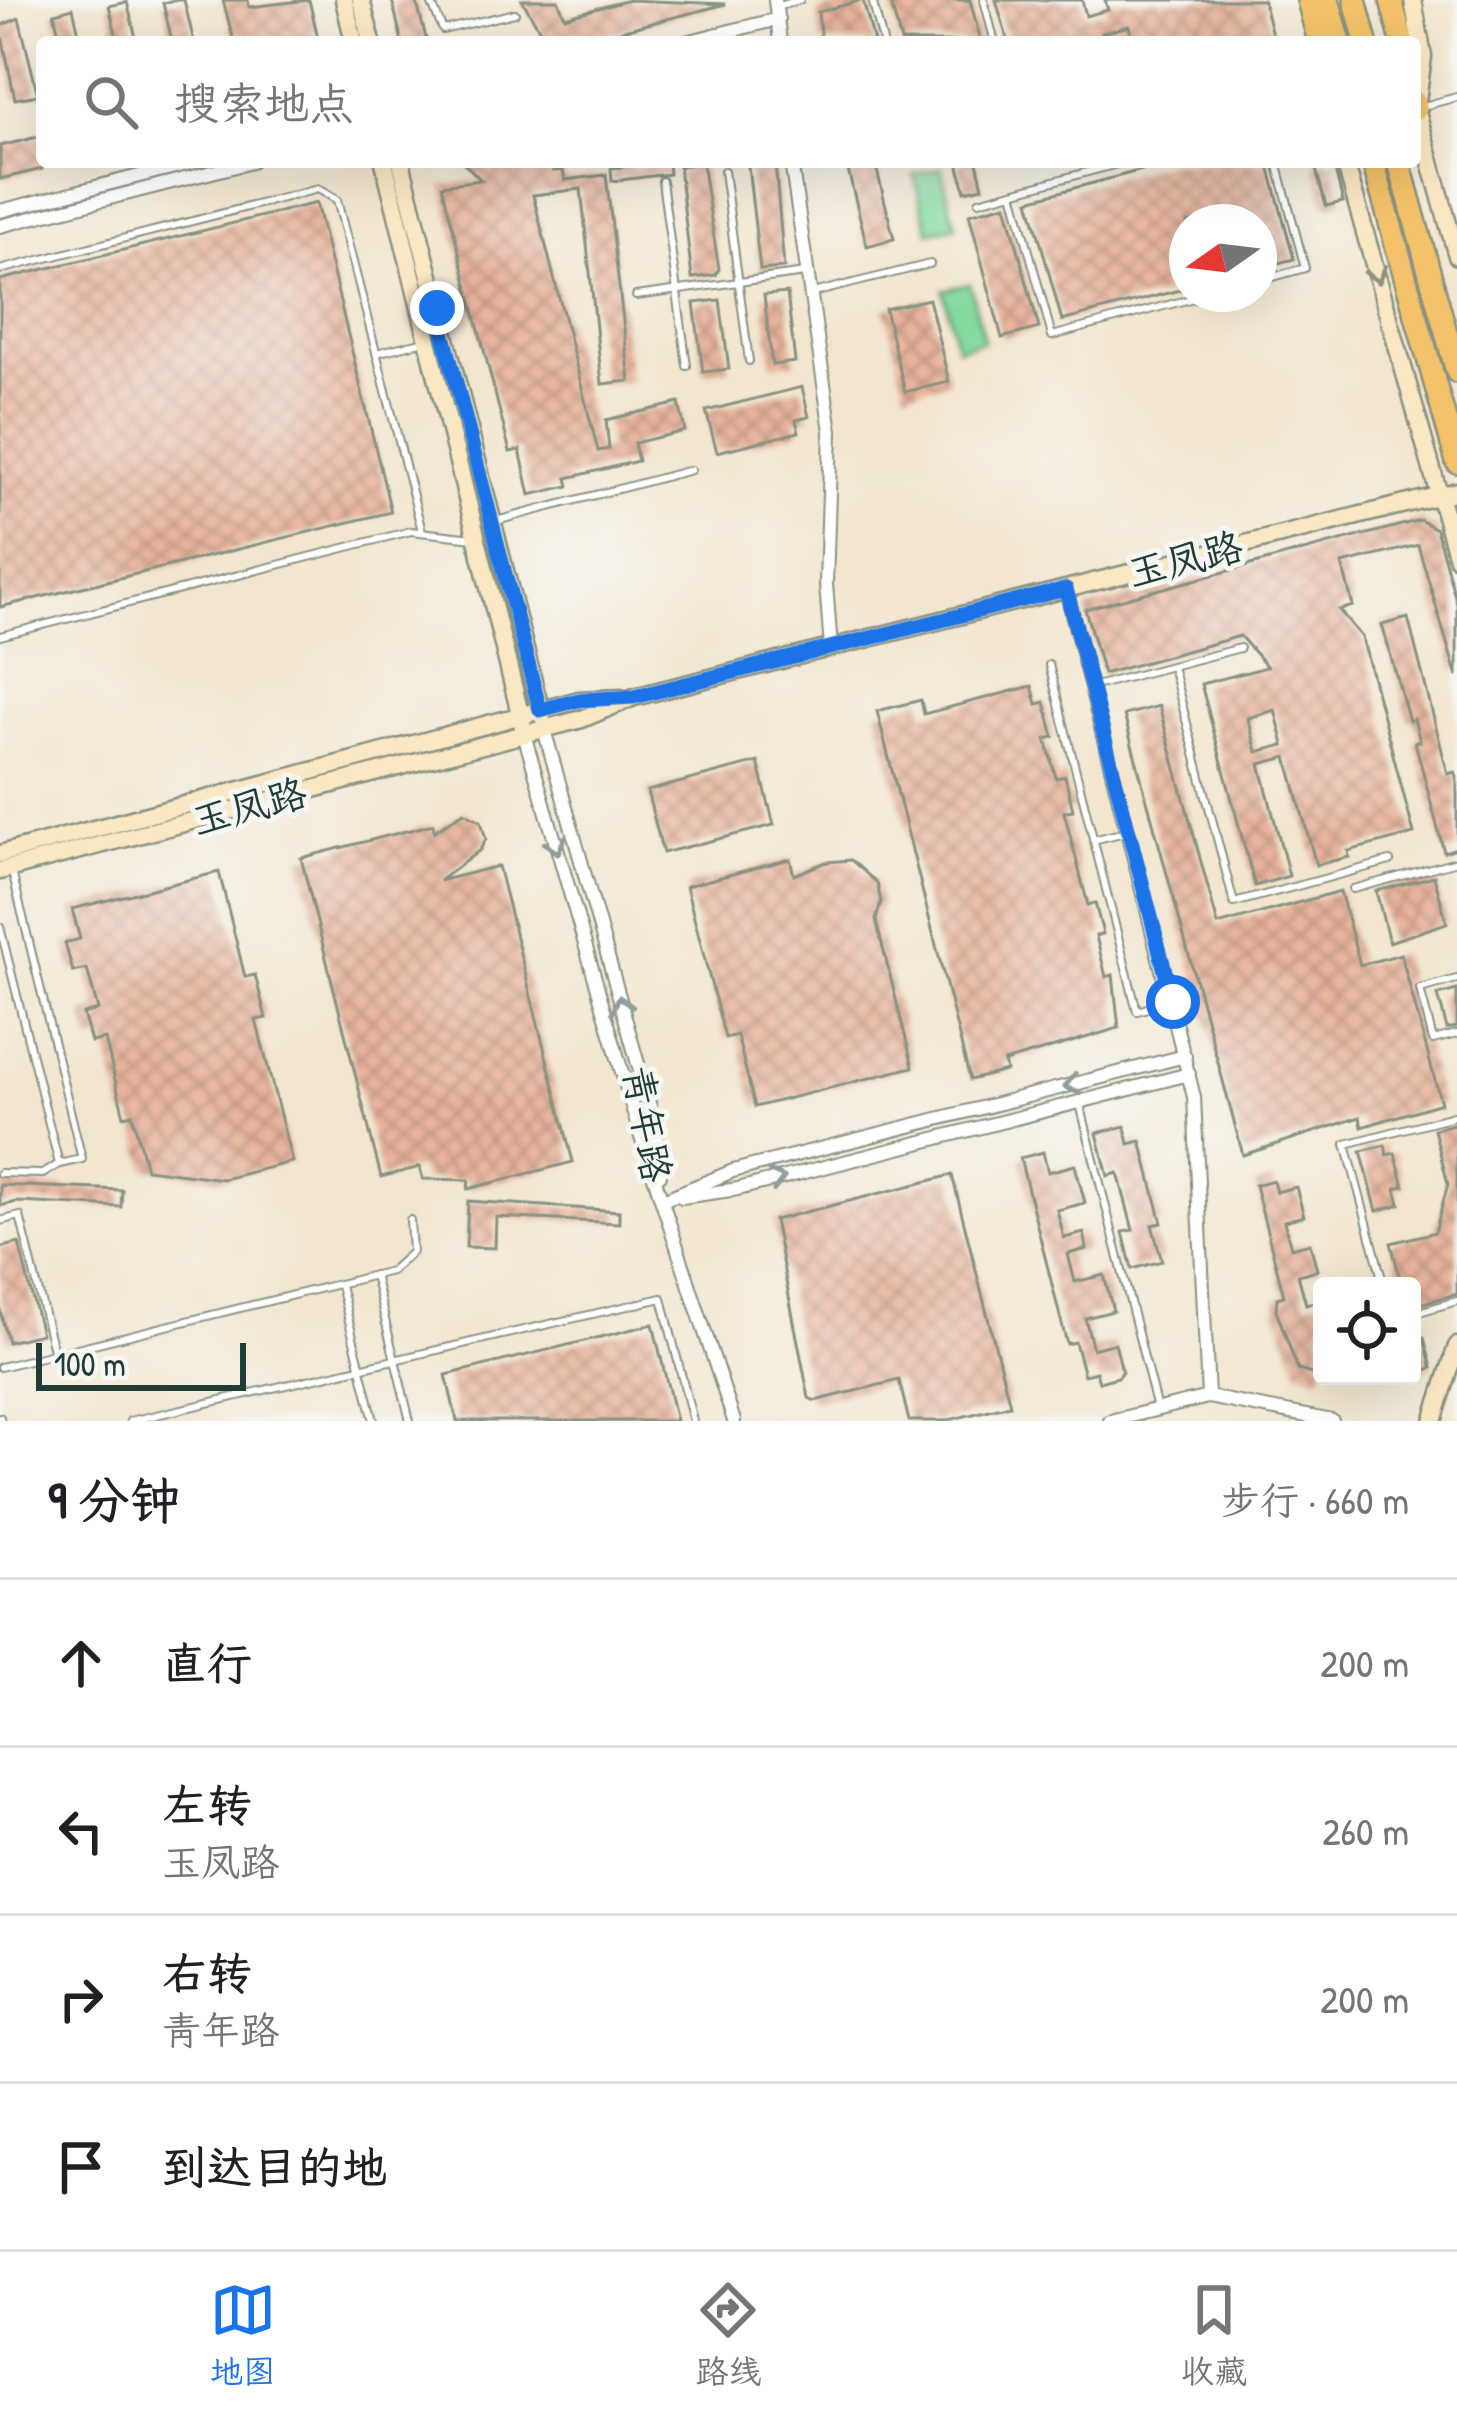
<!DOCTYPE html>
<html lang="zh">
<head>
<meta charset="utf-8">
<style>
	body { margin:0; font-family:"Patrick Hand","LXGW WenKai TC",sans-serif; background:#f6f6f6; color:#202124 }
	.controls { position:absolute; right:36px; bottom:36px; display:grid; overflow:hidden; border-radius:12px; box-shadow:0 12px 48px #0002 }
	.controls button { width:108px; height:108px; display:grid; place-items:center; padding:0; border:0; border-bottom:3px solid #e0e0e0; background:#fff; color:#202124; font:60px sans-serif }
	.compass { position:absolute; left:1169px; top:204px; width:108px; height:108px; border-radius:50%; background:#fff; box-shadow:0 12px 48px #0002; rotate:256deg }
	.scale { position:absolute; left:36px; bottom:30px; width:210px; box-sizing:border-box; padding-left:12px; border:6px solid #1f3d34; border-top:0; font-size:33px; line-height:42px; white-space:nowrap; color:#1f3d34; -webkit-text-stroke:9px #f6f6f2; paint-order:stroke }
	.stop { position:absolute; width:36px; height:36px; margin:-27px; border:9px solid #1a73e8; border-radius:50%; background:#fff }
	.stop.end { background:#1a73e8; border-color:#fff; box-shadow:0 3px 12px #0008 }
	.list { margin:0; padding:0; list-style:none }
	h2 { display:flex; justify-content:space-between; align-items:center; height:156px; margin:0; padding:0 48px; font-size:51px }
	h2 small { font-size:39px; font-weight:400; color:#757577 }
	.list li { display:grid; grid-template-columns:78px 1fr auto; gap:36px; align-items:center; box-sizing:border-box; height:168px; padding:0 48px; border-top:3px solid #e0e0e0 }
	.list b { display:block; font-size:45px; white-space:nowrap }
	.list p { margin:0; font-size:39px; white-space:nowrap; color:#757577 }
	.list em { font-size:39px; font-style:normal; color:#757577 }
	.icon { flex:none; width:66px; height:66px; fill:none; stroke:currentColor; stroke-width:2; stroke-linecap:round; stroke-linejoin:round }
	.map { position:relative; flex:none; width:1457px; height:1421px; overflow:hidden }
	.search { position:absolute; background:#fff; box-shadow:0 12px 48px #0002; left:36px; right:36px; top:36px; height:132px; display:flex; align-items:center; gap:30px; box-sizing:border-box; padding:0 42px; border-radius:12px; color:#757577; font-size:45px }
	.sheet { height:828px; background:#fff }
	nav { display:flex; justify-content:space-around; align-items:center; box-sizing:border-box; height:168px; border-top:3px solid #e0e0e0; background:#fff; font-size:33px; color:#757577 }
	nav a { display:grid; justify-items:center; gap:6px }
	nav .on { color:#1a73e8 }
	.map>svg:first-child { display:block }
</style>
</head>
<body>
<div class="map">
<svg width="1457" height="1421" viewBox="0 0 1457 1421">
	<defs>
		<pattern id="building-cross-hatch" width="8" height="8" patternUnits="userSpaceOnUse" patternTransform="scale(3)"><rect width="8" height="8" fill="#e9b49d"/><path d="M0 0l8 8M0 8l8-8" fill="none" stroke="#bc9481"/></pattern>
	</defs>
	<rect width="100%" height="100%" fill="#f6f6f2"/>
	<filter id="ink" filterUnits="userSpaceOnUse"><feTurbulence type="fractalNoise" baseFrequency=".00833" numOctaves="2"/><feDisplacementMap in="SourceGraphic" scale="24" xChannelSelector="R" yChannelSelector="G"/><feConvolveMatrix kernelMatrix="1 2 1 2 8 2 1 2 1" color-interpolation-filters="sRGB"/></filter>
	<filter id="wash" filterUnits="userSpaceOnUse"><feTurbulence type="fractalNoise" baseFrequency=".004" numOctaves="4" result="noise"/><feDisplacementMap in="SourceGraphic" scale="48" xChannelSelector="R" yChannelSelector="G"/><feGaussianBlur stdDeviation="2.7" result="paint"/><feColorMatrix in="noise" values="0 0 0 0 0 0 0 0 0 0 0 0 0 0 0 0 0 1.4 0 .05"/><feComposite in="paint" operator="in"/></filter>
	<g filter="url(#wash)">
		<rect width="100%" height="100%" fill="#f3e6d0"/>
		<!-- grass -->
		<g fill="#82da9e" stroke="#508c69" stroke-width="3">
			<path d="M941,168L956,226L929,232L914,175Z"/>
			<path d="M970,284L984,341L957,348L943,290Z"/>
		</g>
		<g id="blocks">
			<!-- building -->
			<g fill="url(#building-cross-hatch)" fill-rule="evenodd">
				<path d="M174,0H184L194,42H172L163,3Z"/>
				<path d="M223,0H248L249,7L309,0L319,42H234Z"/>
				<path d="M392,0H416L427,42H402Z"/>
				<path d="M522,0H558L565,17L629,0L726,4L585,40L547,42Z"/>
				<path d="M863,0L874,42H821L818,12Z"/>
				<path d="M890,0H970L981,42H901Z"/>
				<path d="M996,0H1082L1086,16L1108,10L1105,0H1263L1274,42H1133L1129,26L1102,33L1104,42H1008Z"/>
				<path d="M127,2L137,42H118L109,6Z"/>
				<path d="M73,8L81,42H61L54,13Z"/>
				<path d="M19,18L38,95L15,99L0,26Z"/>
				<path d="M42,136V169L0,179V146Z"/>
				<path d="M463,162H553V171L563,170L565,180L606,175L630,381L602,384L581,189L533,195L598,451L609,449L606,420L679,403L685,431L634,443L638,461L567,478L569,486L530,495L520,450L510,452L442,185L481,180Z"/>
				<path d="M668,162L669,174L612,181L611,168Z"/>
				<path d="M754,162H775L784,268L760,270L748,166Z"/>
				<path d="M846,162H875L894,239L867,246Z"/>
				<path d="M958,162H977L983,187L965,191Z"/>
				<path d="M1172,162H1268L1294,259L1259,268V222H1187V288L1062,321L1029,200Z"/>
				<path d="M1314,162H1333L1343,202L1326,206Z"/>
				<path d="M702,163L719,269L716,275L692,278L679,166Z"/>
				<path d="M316,203L391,512L0,607V280Z"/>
				<path d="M1006,204L1039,328L1002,338L969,214Z"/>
				<path d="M787,293L795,362L772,365L764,295Z"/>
				<path d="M929,299L949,382L905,392L885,309Z"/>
				<path d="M720,300L729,369L703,372L694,303Z"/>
				<path d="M802,387L809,417L796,420L799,432L717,452L706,411Z"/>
				<path d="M1420,520L1436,529L1457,604V677L1418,545L1342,564L1353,606L1339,610L1362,637L1414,834L1348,851L1349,857L1316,865L1287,757L1260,764L1289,876L1255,886L1201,684L1267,667L1240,636L1103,674L1085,609ZM1275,710L1284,745L1257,752L1248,718Z"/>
				<path d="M1408,618L1448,774L1455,772L1457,781V848L1444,852L1415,742L1420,741L1414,719L1409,721L1382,625Z"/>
				<path d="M1032,686L1037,704L1045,702L1054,737L1046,739L1056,778L1065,776L1073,810L1064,812L1088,905L1095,903L1103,934L1096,936L1106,977L1113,975L1119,1028L1004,1062L1006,1071L970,1080L877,711L921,700L924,714Z"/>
				<path d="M1159,706L1218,925L1340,891L1360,965L1401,954L1441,1103L1362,1127L1360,1117L1243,1155L1124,715Z"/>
				<path d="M758,762L774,825L663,853L647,791Z"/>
				<path d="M464,812L481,821L486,839L480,850L439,881L498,866L573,1162L468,1189L469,1180L423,1179L420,1167L381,1177L301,858L433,824L434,831Z"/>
				<path d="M790,859L794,875L826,862L851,860L877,883L881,902L876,920L913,1067L755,1107L737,1035L725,1038L686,886Z"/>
				<path d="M219,872L245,977L255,975L266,1018L256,1020L292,1162L223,1179L146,1169L132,1114L124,1116L105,1039L91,1042L83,1014L98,1010L87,969L73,972L65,943L80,939L72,909Z"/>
				<path d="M1434,876L1447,923L1389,942L1376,891Z"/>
				<path d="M1457,990V1027L1447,1029L1438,995Z"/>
				<path d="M1457,1123V1294L1412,1306V1286H1402L1391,1243L1435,1232L1448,1184L1434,1129Z"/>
				<path d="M1125,1126L1129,1144L1141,1141L1162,1223L1152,1225L1162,1261L1132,1269L1123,1232L1133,1230L1118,1173L1108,1176L1097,1133Z"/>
				<path d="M1385,1145L1387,1155L1395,1153L1404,1186L1396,1188L1400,1204L1377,1211L1361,1151Z"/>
				<path d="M1043,1152L1048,1172L1075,1165L1085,1203L1057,1210L1064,1238L1084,1233L1087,1249L1068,1254L1075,1282L1104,1275L1113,1311L1085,1318L1093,1349L1115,1343L1122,1371L1118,1377L1099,1382L1096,1372L1084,1375L1075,1342L1067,1344L1020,1158Z"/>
				<path d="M952,1175L1010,1405L945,1421H909L899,1380L815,1401L809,1398L774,1220Z"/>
				<path d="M1273,1180L1276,1192L1296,1187L1304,1216L1284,1221L1291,1248L1310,1243L1317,1270L1298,1275L1306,1304L1322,1300V1377L1298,1370L1276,1310L1277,1298L1284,1296L1255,1185Z"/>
				<path d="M0,1185L122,1190L121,1207L17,1202L0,1206Z"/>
				<path d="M468,1201L619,1211V1223L496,1217L495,1248L466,1247Z"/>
				<path d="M19,1243L41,1334L8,1342L0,1310V1248Z"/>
				<path d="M653,1324L676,1421H457L446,1375Z"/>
				<path d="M1424,1338L1432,1368L1412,1374V1341Z"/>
			</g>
		</g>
	</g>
	<g filter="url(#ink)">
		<use href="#blocks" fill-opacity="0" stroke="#899282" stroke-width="3"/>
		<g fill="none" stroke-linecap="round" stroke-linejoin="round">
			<defs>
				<g id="lane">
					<path d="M430,0L443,30L515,13"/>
					<path d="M872,0L883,42"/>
					<path d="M984,0L994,39"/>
					<path d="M776,7L800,0"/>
					<path d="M1420,107L1457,97"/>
					<path d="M724,171L749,361"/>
					<path d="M662,181L687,366"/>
					<path d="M1013,192L1052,336L1209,294"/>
					<path d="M979,201L1125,162"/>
					<path d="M0,270L318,189L337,200L422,531"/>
					<path d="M1259,281L1305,268L1277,162"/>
					<path d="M813,293L930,264"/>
					<path d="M636,296L805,273"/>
					<path d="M376,353L425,341"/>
					<path d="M496,521L691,470"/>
					<path d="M0,636L411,531L474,538"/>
					<path d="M1049,665L1137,1011L1169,1002"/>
					<path d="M1172,666L1234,903L1390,861"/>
					<path d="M1091,687L1240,648"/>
					<path d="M1093,840L1125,832"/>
					<path d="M1353,889L1457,861"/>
					<path d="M0,927L59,1164L82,1159L12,872"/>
					<path d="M1457,979L1420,989L1433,1040L1457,1034"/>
					<path d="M1080,1104L1157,1409"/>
					<path d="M0,1173L43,1174L59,1164"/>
					<path d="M0,1221L20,1216L54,1354"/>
					<path d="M374,1275L410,1421"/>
					<path d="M340,1285L374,1421"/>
					<path d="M1384,1286L1346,1144L1457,1115"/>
					<path d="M1412,1314L1457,1301"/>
					<path d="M0,1367L391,1271L412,1252L410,1220"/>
					<path d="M0,1417L1,1421"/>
					<path d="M130,1421L662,1298L693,1421"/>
				</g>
				<g id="street">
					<path d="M775,0L780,42"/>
					<path d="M686,42L778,19"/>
					<path d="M791,162L831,431L826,584L831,648"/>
					<path d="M0,211L195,162"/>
					<path d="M0,226L251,162"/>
					<path d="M1066,589L1194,1097L1208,1397"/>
					<path d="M544,729L656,1128L660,1175"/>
					<path d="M524,734L640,1134L734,1421"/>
					<path d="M682,1197L738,1189L1189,1074"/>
					<path d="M663,1200L733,1171L1185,1056"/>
					<path d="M1110,1421L1208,1397L1332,1421"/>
				</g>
				<g id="secondary">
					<path d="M344,0L354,42"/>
					<path d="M361,0L372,42"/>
					<path d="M1413,0L1423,57L1416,108L1457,256"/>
					<path d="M384,162L523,726"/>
					<path d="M401,162L542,716"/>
					<path d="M1345,162L1457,558"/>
					<path d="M0,854L579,700L621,698"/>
					<path d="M0,871L582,719L634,697L1457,491"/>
					<path d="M1433,1421L1457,1346"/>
				</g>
				<g id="highway">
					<path d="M1308,0L1319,42"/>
					<path d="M1328,0L1340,42"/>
					<path d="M1355,0L1366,42"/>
					<path d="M1391,0L1402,42"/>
					<path d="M1415,102L1416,108"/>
					<path d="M1373,162L1457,462"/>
					<path d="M1399,162L1457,372"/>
				</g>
			</defs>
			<!-- lane casing -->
			<use href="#lane" stroke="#899282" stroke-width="10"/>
			<!-- street casing -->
			<use href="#street" stroke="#899282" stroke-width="16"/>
			<!-- secondary casing -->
			<use href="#secondary" stroke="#899282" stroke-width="21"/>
			<!-- highway casing -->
			<use href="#highway" stroke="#899282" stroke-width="26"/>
			<!-- lane -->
			<use href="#lane" stroke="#fff" stroke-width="6"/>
			<!-- street -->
			<use href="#street" stroke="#fff" stroke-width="12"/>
			<!-- secondary -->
			<use href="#secondary" stroke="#fae7c3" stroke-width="16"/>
			<!-- highway -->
			<use href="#highway" stroke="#f3c26a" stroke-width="21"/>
		</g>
		<!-- one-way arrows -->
		<defs><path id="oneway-chevron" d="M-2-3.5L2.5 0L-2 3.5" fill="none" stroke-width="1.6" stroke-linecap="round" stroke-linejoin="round" transform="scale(3)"/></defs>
		<use stroke="#8c927c" href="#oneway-chevron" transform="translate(1377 275) rotate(74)"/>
		<g stroke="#8f9e9a">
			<use href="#oneway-chevron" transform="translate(556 846) rotate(74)"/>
			<use href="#oneway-chevron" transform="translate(621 1004) rotate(-106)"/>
			<use href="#oneway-chevron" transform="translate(1072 1085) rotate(166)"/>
			<use href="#oneway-chevron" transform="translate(777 1179) rotate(-14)"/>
		</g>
	</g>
	<g fill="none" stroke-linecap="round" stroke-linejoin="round" filter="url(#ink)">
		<!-- route -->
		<path stroke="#1a73e8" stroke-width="15" d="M437,308L540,710L579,700L634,697L1066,589L1173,1002"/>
	</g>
	<g text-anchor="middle" stroke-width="10" stroke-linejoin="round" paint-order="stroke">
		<!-- street labels -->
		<g font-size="39" fill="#1f3d34" stroke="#f6f6f2">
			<text transform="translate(1185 559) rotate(-14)" y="14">玉凤路</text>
			<text transform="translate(249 806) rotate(-15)" y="14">玉凤路</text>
			<text transform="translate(648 1124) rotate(80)" y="14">青年路</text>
		</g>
	</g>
</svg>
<div class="controls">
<button><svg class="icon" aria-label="locate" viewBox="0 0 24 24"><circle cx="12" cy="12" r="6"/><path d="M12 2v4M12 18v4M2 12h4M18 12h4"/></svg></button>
</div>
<svg class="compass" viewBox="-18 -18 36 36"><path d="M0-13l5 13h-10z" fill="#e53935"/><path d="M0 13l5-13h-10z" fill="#757577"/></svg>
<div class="scale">100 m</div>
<div class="stop" style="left:1173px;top:1002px"></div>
<div class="stop end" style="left:437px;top:308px"></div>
<div class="search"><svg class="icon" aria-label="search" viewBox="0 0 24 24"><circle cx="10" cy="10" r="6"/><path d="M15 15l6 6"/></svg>搜索地点</div>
</div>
<section class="sheet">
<h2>9 分钟<small>步行 · 660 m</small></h2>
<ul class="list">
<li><svg class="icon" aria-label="ahead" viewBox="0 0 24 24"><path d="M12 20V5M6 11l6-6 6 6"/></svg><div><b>直行</b></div><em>200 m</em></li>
<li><svg class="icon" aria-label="left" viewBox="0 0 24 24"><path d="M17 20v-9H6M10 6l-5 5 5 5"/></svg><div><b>左转</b><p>玉凤路</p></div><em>260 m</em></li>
<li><svg class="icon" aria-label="right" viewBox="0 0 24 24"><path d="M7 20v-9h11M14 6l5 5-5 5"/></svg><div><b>右转</b><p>青年路</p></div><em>200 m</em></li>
<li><svg class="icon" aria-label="arrive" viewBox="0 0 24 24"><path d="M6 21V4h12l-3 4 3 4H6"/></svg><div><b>到达目的地</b></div></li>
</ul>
</section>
<nav>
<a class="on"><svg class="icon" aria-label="map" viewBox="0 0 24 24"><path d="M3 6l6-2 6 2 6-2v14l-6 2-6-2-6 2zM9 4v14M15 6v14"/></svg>地图</a>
<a><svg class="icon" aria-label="directions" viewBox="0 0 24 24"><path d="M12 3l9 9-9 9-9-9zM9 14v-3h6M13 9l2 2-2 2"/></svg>路线</a>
<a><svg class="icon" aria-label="saved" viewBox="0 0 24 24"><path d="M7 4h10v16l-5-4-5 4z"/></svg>收藏</a>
</nav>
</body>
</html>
